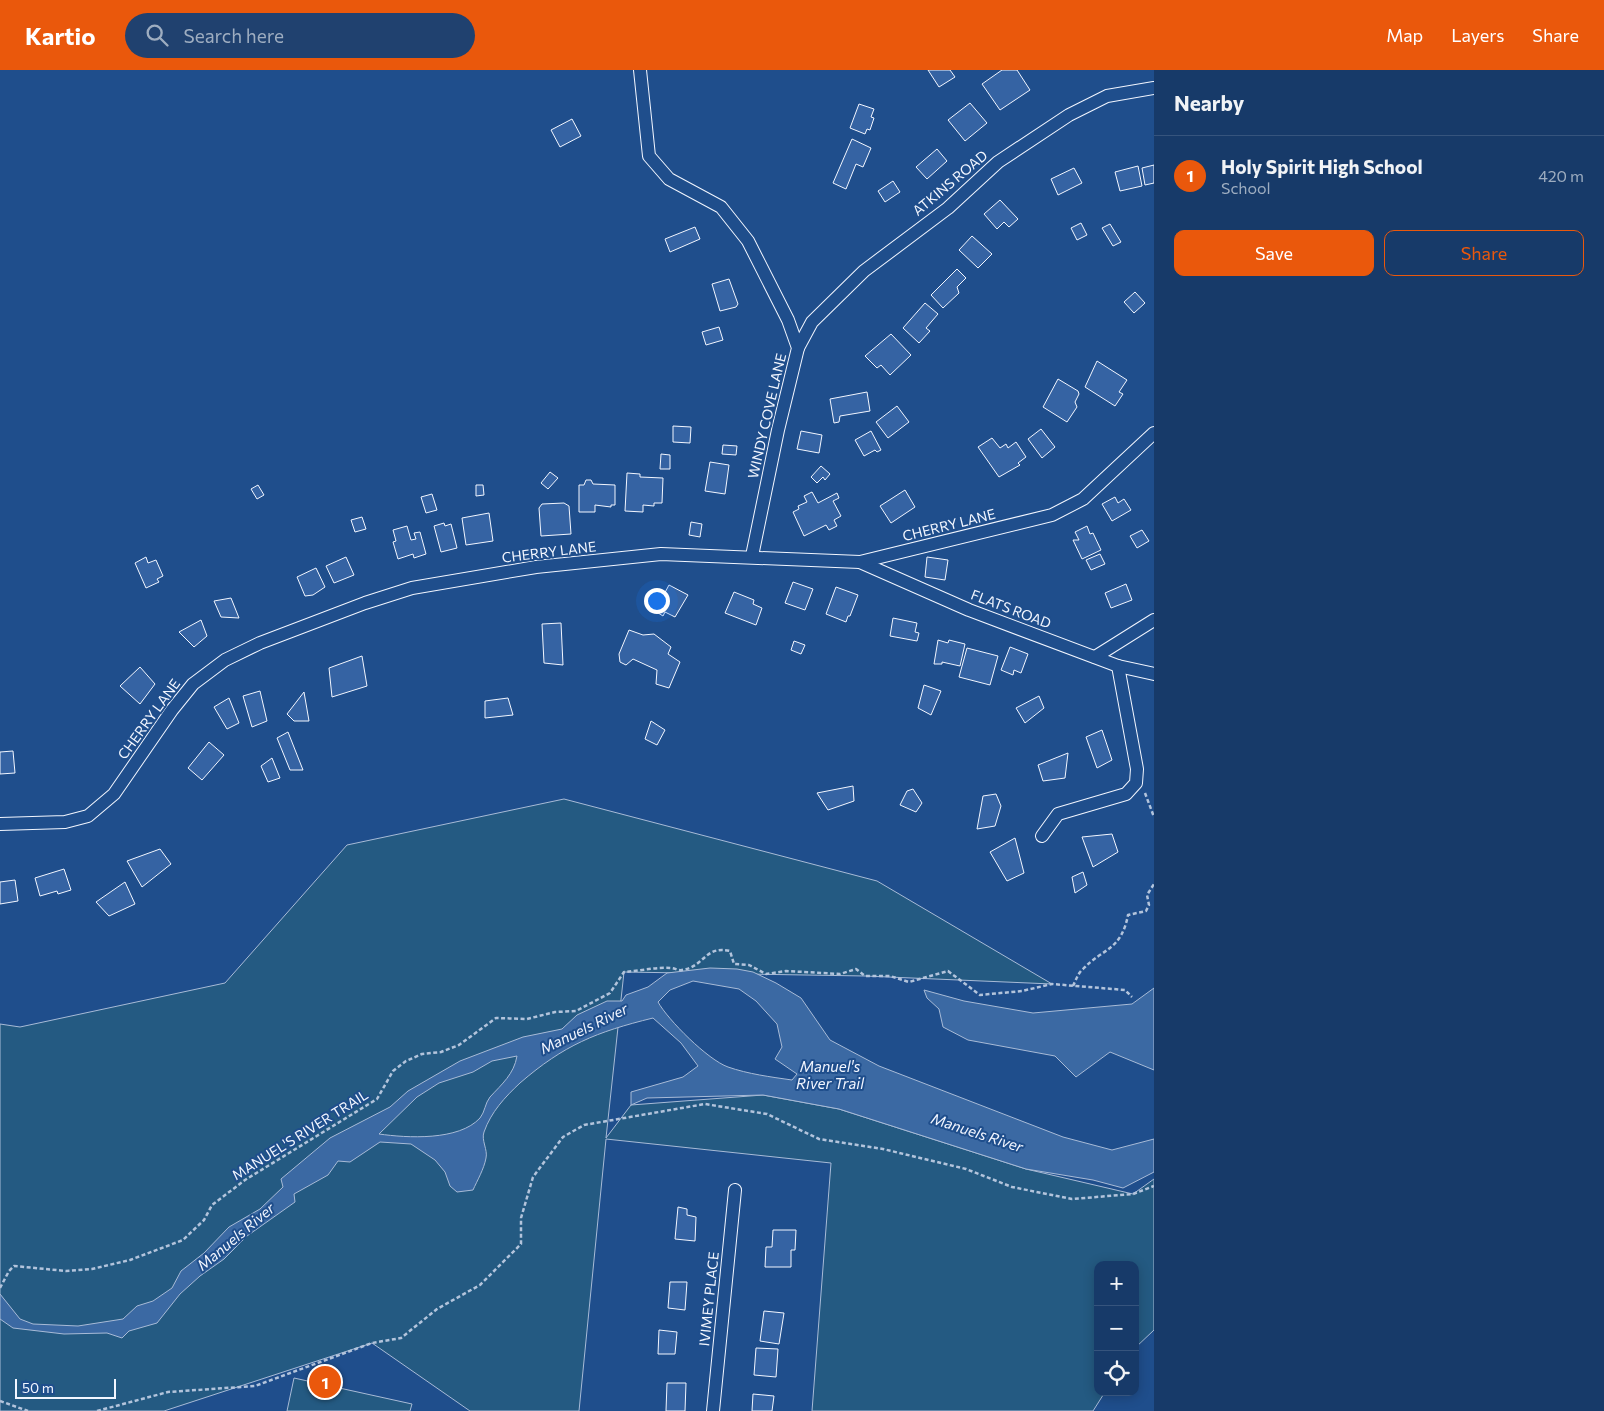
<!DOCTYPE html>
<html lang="en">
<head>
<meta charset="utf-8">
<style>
	body { margin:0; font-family:Commissioner,sans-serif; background:#20416f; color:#f1f3f6 }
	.controls { position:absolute; right:15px; bottom:15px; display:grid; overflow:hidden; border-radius:10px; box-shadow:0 2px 12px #0003 }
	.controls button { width:45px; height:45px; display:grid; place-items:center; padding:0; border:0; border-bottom:1px solid #36547d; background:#173a69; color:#f1f3f6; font:25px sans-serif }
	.scale { position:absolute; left:15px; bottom:12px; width:101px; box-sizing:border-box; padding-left:5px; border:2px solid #f2f6ff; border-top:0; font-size:14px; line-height:18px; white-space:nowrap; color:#f2f6ff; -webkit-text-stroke:4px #1f4e8c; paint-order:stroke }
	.you { position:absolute; left:656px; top:530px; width:18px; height:18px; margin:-12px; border:4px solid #fff; border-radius:50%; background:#1a73e8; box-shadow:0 0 0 8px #1a73e833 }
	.badge { display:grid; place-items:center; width:32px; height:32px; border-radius:50%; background:#ea580c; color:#fff; font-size:16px; font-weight:700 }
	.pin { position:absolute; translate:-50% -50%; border:2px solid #fff; box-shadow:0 1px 5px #0006 }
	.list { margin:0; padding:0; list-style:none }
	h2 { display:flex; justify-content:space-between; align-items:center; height:65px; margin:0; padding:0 20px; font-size:21px }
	h2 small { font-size:16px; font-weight:400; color:#9eadc0 }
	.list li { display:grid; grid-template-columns:32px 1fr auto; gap:15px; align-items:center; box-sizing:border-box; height:80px; padding:0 20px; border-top:1px solid #36547d }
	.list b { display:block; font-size:19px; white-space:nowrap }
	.list p { margin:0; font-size:16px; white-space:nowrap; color:#9eadc0 }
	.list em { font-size:16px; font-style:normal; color:#9eadc0 }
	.actions { display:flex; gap:10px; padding:15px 20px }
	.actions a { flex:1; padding:11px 0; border:1px solid #ea580c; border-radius:10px; text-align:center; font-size:18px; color:#ea580c }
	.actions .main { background:#ea580c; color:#fff }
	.icon { flex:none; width:28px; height:28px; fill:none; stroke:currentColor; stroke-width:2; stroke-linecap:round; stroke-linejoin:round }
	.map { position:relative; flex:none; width:1154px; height:1341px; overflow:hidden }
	header { display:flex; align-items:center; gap:30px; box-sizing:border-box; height:70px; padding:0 25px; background:#ea580c; color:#fff }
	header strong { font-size:24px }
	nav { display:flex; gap:28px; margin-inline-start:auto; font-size:18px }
	.search { width:350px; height:45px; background:#20416f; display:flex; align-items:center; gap:12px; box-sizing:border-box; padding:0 18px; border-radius:28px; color:#9eadc0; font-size:19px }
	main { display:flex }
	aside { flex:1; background:#173a69 }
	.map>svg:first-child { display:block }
</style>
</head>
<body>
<header>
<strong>Kartio</strong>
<div class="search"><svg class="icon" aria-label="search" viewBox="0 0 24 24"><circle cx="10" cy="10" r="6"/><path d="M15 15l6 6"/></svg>Search here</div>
<nav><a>Map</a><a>Layers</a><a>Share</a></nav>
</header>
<main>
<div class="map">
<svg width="1154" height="1341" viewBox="0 0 1154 1341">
	<rect width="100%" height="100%" fill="#1f4e8c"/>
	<!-- green -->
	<g fill="#245a82" stroke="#a8bbd7">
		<path d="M564,729L877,811L1052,914L865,906L624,902L606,1068L631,1035L763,1025L839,1039L1026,1099L1133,1124L1154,1109V1260L1135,1278V1195H1098V1322H1105L1093,1341H812L831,1093L606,1069L579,1341H470L372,1273L164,1341H0V954L20,957L225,913L347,775Z"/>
		<path d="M294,1308L412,1334L410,1341H287Z"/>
	</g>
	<!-- water -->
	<g fill="#3b69a3" stroke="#a8bbd7" fill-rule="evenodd">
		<path d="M710,898L737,899L753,902L776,913L801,928L830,970L879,996L1063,1067L1112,1080L1154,1069V1102L1123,1118L1093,1110L1026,1099L839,1039L763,1025L647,1028L631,1035V1022L683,1007L698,996L681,973L653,948C596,962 564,975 520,1013C505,1027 491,1042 484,1062C481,1070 488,1080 486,1088C484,1099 477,1111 473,1120L457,1122L450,1116L445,1102L435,1090L411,1074L380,1072L350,1092L338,1091L328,1105L294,1124L295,1132L247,1166L224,1189L200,1206L180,1224L157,1253L129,1261L122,1268L107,1263L64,1264L13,1258L0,1249V1224L20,1249L33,1254L78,1256L123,1249L137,1236L153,1231L172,1218L181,1201L204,1183L229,1157L260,1139L283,1117L281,1109L330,1068L390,1037L408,1021L460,991L523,967L562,959L577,945L607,931H622L626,925L648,917L667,903ZM693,911L739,919L756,931L777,954L782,977L775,989L797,1004L792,1010C771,1007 748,1004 728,997C708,990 668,950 658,932L670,920ZM517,986C514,1004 502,1014 490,1027C485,1033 485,1042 480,1048C459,1071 407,1068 379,1064L417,1027L439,1013L473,1002L492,991Z"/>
		<path d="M1154,918V1000L1110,982L1076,1007L1055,986L968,970L943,957L939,939L927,928L924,920L964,931L1033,943L1132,934Z"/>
	</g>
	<!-- building -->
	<g fill="#3563a3" stroke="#f2f6ff">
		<path d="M928,0H950L955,7L939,17Z"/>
		<path d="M1002,0H1017L1030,20L1000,40L982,14Z"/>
		<path d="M970,33L987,53L965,71L948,50Z"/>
		<path d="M859,34L874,39L871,47L874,48L870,60L867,59L865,64L850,58Z"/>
		<path d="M572,49L581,66L560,77L551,60Z"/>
		<path d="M852,69L871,78L863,97L856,94L846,119L833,113Z"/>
		<path d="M937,79L947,91L927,109L916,97Z"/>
		<path d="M1154,95V113L1145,115L1142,98Z"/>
		<path d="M1138,96L1142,116L1120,121L1115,102Z"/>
		<path d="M1074,98L1082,113L1058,125L1051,109Z"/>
		<path d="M893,111L900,122L885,132L878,121Z"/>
		<path d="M1000,130L1018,149L1009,157L1004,152L997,159L984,144Z"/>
		<path d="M1081,153L1087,165L1077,170L1071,158Z"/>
		<path d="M1110,154L1121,172L1113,176L1102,158Z"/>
		<path d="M695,157L700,169L670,182L665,169Z"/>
		<path d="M972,166L992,184L978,198L959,180Z"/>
		<path d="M957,199L966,208L957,217L959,223L943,238L931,225Z"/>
		<path d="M729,209L738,234L736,237L720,241L712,214Z"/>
		<path d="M1135,222L1145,233L1134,243L1124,232Z"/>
		<path d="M925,233L938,244L926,258L930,261L919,273L903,258Z"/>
		<path d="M719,257L723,270L706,275L702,262Z"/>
		<path d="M891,264L911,285L890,305L881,295L877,298L865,286Z"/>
		<path d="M1097,291L1127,310L1119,322L1123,324L1115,336L1085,317Z"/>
		<path d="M1058,309L1078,321L1079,324L1075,332L1077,337L1067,352L1043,337Z"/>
		<path d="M867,322L870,341L840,346L839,352L834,353L830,329Z"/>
		<path d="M897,336L909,352L888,368L876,352Z"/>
		<path d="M673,356L691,357L690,373L673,372Z"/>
		<path d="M1041,359L1055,377L1042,388L1028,369Z"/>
		<path d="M801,361L822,365L819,383L797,379Z"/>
		<path d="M871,361L881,380L877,382L875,380L864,386L855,370Z"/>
		<path d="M992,368L1000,378L1006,374L1008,378L1016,372L1026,387L1018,393L1020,395L999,407L978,377Z"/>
		<path d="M723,375L737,376L736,385L722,384Z"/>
		<path d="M661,384L670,385V399H660Z"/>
		<path d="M710,392L729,395L725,424L705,421Z"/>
		<path d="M821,396L830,404L825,410L823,407L817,413L811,407Z"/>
		<path d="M550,402L558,408L548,419L541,413Z"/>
		<path d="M627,403L640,404V407L663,408L662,433H654V436L643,435V442L625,441Z"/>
		<path d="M586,410H591L593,414L615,415V435H611V437L595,435V442H579V415H584Z"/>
		<path d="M258,415L264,425L257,429L251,419Z"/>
		<path d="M476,415H483L484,425L476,426Z"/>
		<path d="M905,420L915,437L891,453L880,436Z"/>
		<path d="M812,422L818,433L837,423L839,428L833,431L841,446L834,450L837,456L829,460L826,455L804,466L793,442L799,439L798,436L807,432L804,426Z"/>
		<path d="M432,424L437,440L426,443L421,427Z"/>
		<path d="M1115,427L1118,433L1124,429L1131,440L1112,451L1102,434Z"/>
		<path d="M564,433L569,436L571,464L541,466L539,438L542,434Z"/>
		<path d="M489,443L493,471L466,475L462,448Z"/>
		<path d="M362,447L366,459L355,462L351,450Z"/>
		<path d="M691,452L702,454L700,467L689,465Z"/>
		<path d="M444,453L445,456L451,454L457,478L441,482L434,456Z"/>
		<path d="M407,456L411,470L416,469L414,463L420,462L426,484L414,488L413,484L398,489L393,472L396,471L393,460Z"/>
		<path d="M1087,456L1090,464L1093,463L1101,480L1082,489L1073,470H1079L1075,462Z"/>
		<path d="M1142,460L1149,471L1137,478L1130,466Z"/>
		<path d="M1100,484L1105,494L1091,500L1086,490Z"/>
		<path d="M146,487L148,493L156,490L163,506L157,509L159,512L146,518L135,493Z"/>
		<path d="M346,487L354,505L334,513L326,496Z"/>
		<path d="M927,487L948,490L945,510L925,507Z"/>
		<path d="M316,498L325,517L313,525L305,526L297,507Z"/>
		<path d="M793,512L813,519L805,540L785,533Z"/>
		<path d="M1126,514L1132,530L1111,538L1105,523Z"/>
		<path d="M669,515L688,525L675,547L665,542L663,546L655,541Z"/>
		<path d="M836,517L858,525L850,546H848L846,552L826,544Z"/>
		<path d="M734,522L754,530L753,534L762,538L756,555L725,543Z"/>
		<path d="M231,528L239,548L221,547L214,531Z"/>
		<path d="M893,548L917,553L915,562L919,563L917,571L890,566Z"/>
		<path d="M201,550L207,566L194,577L179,562Z"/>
		<path d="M561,553L563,595L544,593L542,554Z"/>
		<path d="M629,560L643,565L654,564L671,577L668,584L680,592L669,618L656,614L657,600L633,589L626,595L620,592L619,584Z"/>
		<path d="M938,570L948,573L949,570L965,574L960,596L942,592V594H934Z"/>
		<path d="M794,571L805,575L801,584L791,580Z"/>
		<path d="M1010,577L1028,584L1021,603L1014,600L1013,605L1001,600Z"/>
		<path d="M967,578L998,586L990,615L959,607Z"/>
		<path d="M362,586L367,616L332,627L329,598Z"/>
		<path d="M140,597L155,614L140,634L120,616Z"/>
		<path d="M924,615L941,621L931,645L918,638Z"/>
		<path d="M260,621L267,651L252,657L243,626Z"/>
		<path d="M304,622L309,651H294L287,644Z"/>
		<path d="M1039,626L1044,638L1025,653L1016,638Z"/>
		<path d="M229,628L239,653L227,659L214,637Z"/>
		<path d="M508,628L513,645L485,648V631Z"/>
		<path d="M651,651L665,660L657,675L645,669Z"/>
		<path d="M1102,660L1112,690L1097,698L1086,667Z"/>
		<path d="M288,662L303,700H290L277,668Z"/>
		<path d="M209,672L224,685L202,710L188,698Z"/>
		<path d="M13,681L15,703L0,704V682Z"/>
		<path d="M1068,683L1065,708L1043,711L1038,695Z"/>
		<path d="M272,688L280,708L268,712L261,696Z"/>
		<path d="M853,716L854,731L828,740L817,723Z"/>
		<path d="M913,719L922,733L916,742L900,735L907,721Z"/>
		<path d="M996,724L1001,736L995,756L977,759L983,726Z"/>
		<path d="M1112,764L1118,782L1093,797L1082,767Z"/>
		<path d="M1015,768L1024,803L1007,811L990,782Z"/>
		<path d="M160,779L171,794L142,817L127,791Z"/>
		<path d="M64,799L71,820L58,824L57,821L40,826L35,808Z"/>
		<path d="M1083,802L1087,815L1075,823L1072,807Z"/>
		<path d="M15,810L18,831L0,834V812Z"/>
		<path d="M125,812L135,834L109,846L96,832Z"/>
		<path d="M678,1137L687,1139V1145L696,1147L695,1171L675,1169Z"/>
		<path d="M773,1160H796L795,1180H791V1197H765L766,1177H772Z"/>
		<path d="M670,1212H687L685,1240L668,1238Z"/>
		<path d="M764,1241L784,1243L779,1274L760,1271Z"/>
		<path d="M659,1260L677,1262L675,1284H658Z"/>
		<path d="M756,1278L778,1279L776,1307L754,1305Z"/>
		<path d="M667,1313H686L685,1341H666Z"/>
		<path d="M753,1324L774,1326L772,1341H752Z"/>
	</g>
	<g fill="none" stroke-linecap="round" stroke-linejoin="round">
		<defs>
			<g id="street">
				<path d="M640,0L649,86L669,109L721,137L748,171L788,250L798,278L778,360L752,486"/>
				<path d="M798,278L812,252L864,201L948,138L998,92L1069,45L1107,26L1154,18"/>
				<path d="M860,492L969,540L1118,596L1154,604"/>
				<path d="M1095,587L1154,550"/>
				<path d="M0,754L65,752L88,746L114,724L172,640L193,614L225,590L260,573L365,533L412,518L536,497L661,484L860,492L1052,445L1083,429L1154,363"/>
				<path d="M1042,766L1058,744L1126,724L1136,713L1137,699L1118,596"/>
				<path d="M713,1341L735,1120"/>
			</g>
		</defs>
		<!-- street casing -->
		<use href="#street" stroke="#f2f6ff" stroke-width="14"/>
		<!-- path -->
		<g stroke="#b3c4dc" stroke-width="2.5" stroke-dasharray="4 2.5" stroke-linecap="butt">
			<path d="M1145,723L1154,747"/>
			<path d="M1073,916C1076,910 1078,903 1083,899C1103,878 1121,881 1128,845L1146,841L1149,835L1147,825L1154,814"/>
			<path d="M0,1218L9,1201L14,1196L66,1201L92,1199L130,1190L183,1170L204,1150L212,1135L245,1110L377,1029L393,1001L406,991L422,984L441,982L459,975L496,948L527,949L555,942L576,941L610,923L624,902C639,901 656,897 671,898C675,898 678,901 682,900C704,897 705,875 730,881L734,894L749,895L766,904L786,901L840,904L856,899L865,906H890L909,912L948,901L980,925L1022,921L1052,914L1125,920L1132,927"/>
			<path d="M0,1331L28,1341"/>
			<path d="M97,1341L168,1322L255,1316L372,1273L401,1268L437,1239L480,1215L521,1174V1148L533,1107L563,1067L584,1055L705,1034L767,1044L819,1069L883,1079L966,1099L1012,1117L1072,1129L1133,1124L1154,1116"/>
		</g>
		<!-- street -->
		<use href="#street" stroke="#1f4e8c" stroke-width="12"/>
	</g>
	<g text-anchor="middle" stroke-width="4" stroke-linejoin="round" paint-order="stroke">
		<!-- street labels -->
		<g font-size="14" fill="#f2f6ff" stroke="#1f4e8c">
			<text transform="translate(950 113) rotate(-40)" y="5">ATKINS ROAD</text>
			<text transform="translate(767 346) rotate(-77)" y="5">WINDY COVE LANE</text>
			<text transform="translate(949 455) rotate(-14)" y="5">CHERRY LANE</text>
			<text transform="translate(549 482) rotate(-7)" y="5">CHERRY LANE</text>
			<text transform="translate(1011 539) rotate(21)" y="5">FLATS ROAD</text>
			<text transform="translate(149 649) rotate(-54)" y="5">CHERRY LANE</text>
			<text transform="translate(300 1065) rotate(-32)" y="5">MANUEL'S RIVER TRAIL</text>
			<text transform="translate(709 1229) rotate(-84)" y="5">IVIMEY PLACE</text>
		</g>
		<!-- water labels -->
		<g font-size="15" font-style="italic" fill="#f2f6ff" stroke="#1f4e8c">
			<text transform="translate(584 959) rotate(-26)" y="5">Manuels River</text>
			<text x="830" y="1002">Manuel's<tspan x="830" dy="17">River Trail</tspan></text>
			<text transform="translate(977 1063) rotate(18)" y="5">Manuels River</text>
			<text transform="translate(236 1167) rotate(-40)" y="5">Manuels River</text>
		</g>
	</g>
</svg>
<div class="controls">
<button>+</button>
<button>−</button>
<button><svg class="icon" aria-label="locate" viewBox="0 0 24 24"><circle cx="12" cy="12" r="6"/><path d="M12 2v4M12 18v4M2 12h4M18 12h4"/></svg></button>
</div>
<div class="scale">50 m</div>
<div class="you"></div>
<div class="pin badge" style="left:325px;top:1312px">1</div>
</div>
<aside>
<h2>Nearby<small></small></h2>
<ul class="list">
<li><span class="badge">1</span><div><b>Holy Spirit High School</b><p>School</p></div><em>420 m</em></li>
</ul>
<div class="actions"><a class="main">Save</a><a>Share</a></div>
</aside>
</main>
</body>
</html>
